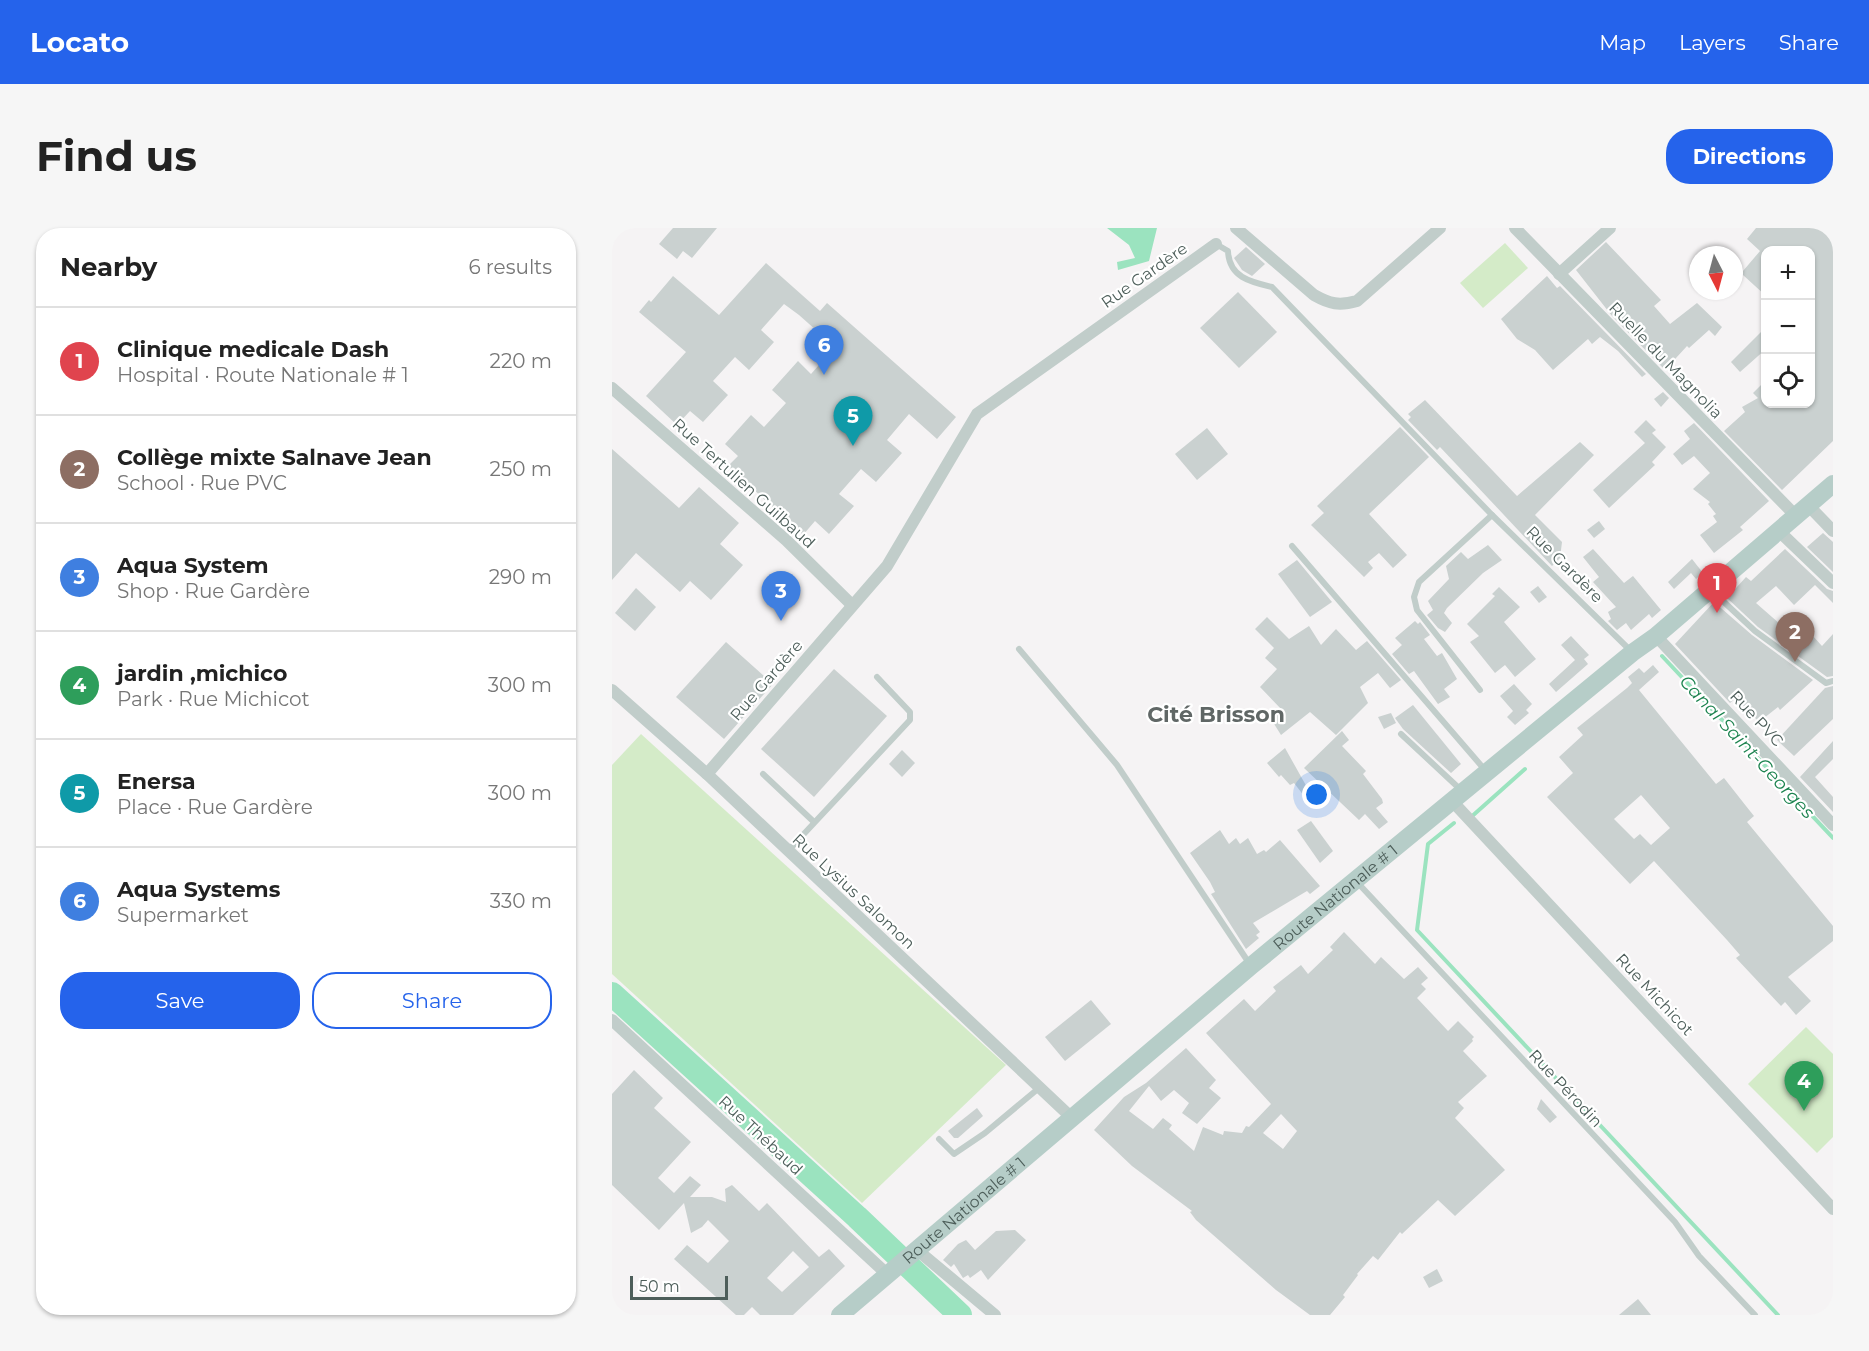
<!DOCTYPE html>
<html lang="en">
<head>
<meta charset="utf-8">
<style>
	body { margin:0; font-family:Montserrat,sans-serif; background:#f6f6f6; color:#222 }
	.controls { position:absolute; right:18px; top:18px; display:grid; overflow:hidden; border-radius:12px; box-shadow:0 2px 4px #0004 }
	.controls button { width:54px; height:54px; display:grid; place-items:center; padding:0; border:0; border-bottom:2px solid #e0e0e0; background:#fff; color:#222; font:30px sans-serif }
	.compass { position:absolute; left:1077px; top:18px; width:54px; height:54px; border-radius:50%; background:#fff; box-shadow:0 2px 4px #0004; rotate:174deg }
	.scale { position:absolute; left:18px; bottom:15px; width:98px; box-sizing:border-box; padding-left:6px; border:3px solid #4d5e5a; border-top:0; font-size:16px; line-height:21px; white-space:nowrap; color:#4d5e5a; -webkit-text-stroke:4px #fff; paint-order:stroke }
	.you { position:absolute; left:705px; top:567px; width:21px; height:21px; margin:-15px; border:4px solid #fff; border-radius:50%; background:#1a73e8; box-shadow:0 0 0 9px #1a73e833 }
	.badge { display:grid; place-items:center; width:39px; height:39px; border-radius:50%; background:#2563eb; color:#fff; font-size:20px; font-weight:700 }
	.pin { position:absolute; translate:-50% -50px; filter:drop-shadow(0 2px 3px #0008) }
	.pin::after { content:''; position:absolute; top:32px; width:21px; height:18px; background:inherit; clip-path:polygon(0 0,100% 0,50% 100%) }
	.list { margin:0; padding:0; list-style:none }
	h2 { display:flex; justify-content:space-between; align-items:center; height:78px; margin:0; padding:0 24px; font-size:26px }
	h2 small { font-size:20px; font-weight:400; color:#767676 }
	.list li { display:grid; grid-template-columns:39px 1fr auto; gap:18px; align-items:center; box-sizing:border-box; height:108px; padding:0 24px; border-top:2px solid #e0e0e0 }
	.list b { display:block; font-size:22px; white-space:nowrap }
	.list p { margin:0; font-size:20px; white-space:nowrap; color:#767676 }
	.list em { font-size:20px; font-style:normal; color:#767676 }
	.actions { display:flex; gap:12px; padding:18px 24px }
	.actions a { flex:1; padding:14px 0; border:2px solid #2563eb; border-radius:24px; text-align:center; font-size:21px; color:#2563eb }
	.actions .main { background:#2563eb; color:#fff }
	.icon { flex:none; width:33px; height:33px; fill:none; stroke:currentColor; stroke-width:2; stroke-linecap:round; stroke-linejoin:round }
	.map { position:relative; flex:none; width:1221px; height:1087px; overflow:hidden; border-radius:24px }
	header { display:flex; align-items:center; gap:36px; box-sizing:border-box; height:84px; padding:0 30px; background:#2563eb; color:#fff }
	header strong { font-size:28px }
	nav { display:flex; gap:33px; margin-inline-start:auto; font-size:21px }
	.intro { display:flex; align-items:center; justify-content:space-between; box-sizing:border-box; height:144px; padding:0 36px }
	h1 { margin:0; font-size:42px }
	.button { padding:15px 27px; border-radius:24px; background:#2563eb; color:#fff; font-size:21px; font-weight:700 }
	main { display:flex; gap:36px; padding:0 36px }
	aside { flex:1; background:#fff; border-radius:24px; box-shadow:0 2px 4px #0004 }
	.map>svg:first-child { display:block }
</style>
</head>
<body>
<header>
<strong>Locato</strong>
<nav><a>Map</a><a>Layers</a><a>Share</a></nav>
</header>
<div class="intro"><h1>Find us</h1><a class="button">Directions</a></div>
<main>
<aside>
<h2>Nearby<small>6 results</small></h2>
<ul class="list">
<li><span class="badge" style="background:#e0444e">1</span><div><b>Clinique medicale Dash</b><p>Hospital · Route Nationale # 1</p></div><em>220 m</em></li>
<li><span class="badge" style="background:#8d6e63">2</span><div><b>Collège mixte Salnave Jean</b><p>School · Rue PVC</p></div><em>250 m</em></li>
<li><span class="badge" style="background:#3f7fe0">3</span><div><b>Aqua System</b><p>Shop · Rue Gardère</p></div><em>290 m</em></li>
<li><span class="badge" style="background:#2e9e5b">4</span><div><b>jardin ,michico</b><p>Park · Rue Michicot</p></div><em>300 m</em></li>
<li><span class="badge" style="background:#0f9aa8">5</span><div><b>Enersa</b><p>Place · Rue Gardère</p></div><em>300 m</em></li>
<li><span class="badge" style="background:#3f7fe0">6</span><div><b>Aqua Systems</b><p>Supermarket</p></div><em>330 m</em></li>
</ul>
<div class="actions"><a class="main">Save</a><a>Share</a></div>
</aside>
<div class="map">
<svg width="1221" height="1087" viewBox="0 0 1221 1087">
	<rect width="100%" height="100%" fill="#f5f3f4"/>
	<!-- green -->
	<g fill="#d4ebc8">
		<path d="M893,15L916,40L871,80L848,55Z"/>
		<path d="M29,506L394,837L250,975L0,746V537Z"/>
		<path d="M1194,799L1221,826V909L1205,925L1136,856Z"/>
	</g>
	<!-- water -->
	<path fill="#9be3bf" d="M495,0H545L537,33L506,42L505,34L523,30L517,17Z"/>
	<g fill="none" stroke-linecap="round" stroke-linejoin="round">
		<!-- stream -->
		<g stroke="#9be3bf" stroke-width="4">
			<path d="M1050,428L1221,610"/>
			<path d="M858,590L913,541"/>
			<path d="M842,595L816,616L805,702L1166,1087"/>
		</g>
		<!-- river -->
		<path stroke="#9be3bf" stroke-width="24" d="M0,766L245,989L348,1087"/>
	</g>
	<!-- building -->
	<g fill="#cad1d0" fill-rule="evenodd">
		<path d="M61,0H105L80,30L71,23L65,31L47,16Z"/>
		<path d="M1144,0H1221V213L1170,262L1112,203L1133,184L1130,179L1146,170L1141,165L1154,152V176H1198V22H1154V68L1131,47V43L1148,23L1135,11Z"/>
		<path d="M994,14L1049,72L1042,78L1058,96L1085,75L1110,99L1103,108L1097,102L1077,120L1075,118L1053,142L1000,88L964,42Z"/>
		<path d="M634,19L653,36L640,48L630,42L622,30Z"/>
		<path d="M154,35L208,83L215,75L344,189L325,211L297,186L275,212L290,225L264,254L249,241L227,266L242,278L217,306L203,293L191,307L116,238L126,228L113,216L139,187L152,199L174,175L160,162L186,133L199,146L223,119L187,87L172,76L149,102L162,114L137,142L123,129L101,153L116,167L91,194L78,183L65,197L34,168L74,124L27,84L37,72L39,74L61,48L107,87Z"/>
		<path d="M935,48L945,60L948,58L1034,146L1030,149L1006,123L988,109L980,116L976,111L941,142L923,122L905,111L889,91Z"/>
		<path d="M626,64L665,104L627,140L588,100Z"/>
		<path d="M1154,99V121L1128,144L1119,134Z"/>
		<path d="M1051,164L1057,170L1049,179L1042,171Z"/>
		<path d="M813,172L905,268L968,214L982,227L923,287L950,314L948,330L940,338L828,219L825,222L796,192L799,189L796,186Z"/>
		<path d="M1034,192L1044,202L1040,205L1054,219L1040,234L1043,237L997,280L981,262L1033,215L1022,204Z"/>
		<path d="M1082,195L1157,273L1128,299L1131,302L1102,325L1088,307L1105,294L1101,288L1104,286L1096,276L1098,274L1081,261L1098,245L1082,228L1070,237L1061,226L1078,211L1072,203Z"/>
		<path d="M788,199L817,229L757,286L795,327L781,340L767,325L756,334L761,340L752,349L699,297L712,285L705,278Z"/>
		<path d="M595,200L616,226L585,252L563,226Z"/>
		<path d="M0,221L67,280L87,259L127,295L108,316L131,337L99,372L78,353L68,364L24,325L0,352Z"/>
		<path d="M987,293L993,301L982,310L975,302Z"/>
		<path d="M1211,305L1221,314V344L1195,319Z"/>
		<path d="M876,317L890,332L871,345L835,380L832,385L840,395L833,404L826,400L815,387L821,382L816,373L837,351L834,338L849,324L856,331Z"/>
		<path d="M981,321L1012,355L1021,348L1049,382L1040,390L1037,386L1019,402L1014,395L1005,402L996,393L999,391L996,384L1004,379L981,354L987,349L971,329Z"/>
		<path d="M1173,321L1215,361L1221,363V375L1203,357L1182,377L1164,358L1144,375L1168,396L1180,385L1210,418L1221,406V448L1215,449L1146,399L1115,370L1134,349L1139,353Z"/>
		<path d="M1080,331L1091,345L1084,351L1079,345L1062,361L1056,354Z"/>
		<path d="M685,332L720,374L698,389L666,346Z"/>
		<path d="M926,358L935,369L927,375L918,364Z"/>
		<path d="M887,359L908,379L892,394L924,431L903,449L893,437L883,445L858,414L867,408L855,396L883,368L880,366Z"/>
		<path d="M24,360L44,379L23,403L3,385Z"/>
		<path d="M1102,374L1140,407L1201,452L1168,482L1166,479L1147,494L1124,470L1118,475L1063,416Z"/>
		<path d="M655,389L677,411L697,398L709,417L724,401L744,422L755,413L789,452L778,460L766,445L748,459L756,475L724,507L698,484L669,507L659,491L670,482L648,459L665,441L653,430L662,420L643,401Z"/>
		<path d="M803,393L806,396L808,394L818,407L812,411L825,428L830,425L845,451L832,461L838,469L826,476L802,443L797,446L780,426L790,417L783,410Z"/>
		<path d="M959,408L977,427L972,431L976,436L944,464L937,456L963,432L949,417Z"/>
		<path d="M114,414L161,456L112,511L64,469Z"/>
		<path d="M1041,437L1047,444L1027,462L1104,556L1112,550L1134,578L1142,588L1135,594L1221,698V713L1176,749L1199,773L1184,787L1173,774L1169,778L1124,730L1128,727L1115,712L1042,633L1018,656L935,569L961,545L947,529L971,507L965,500L1015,460L1020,455L1016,449L1027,440L1032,445ZM1029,567L1058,600L1039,617L1028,606L1022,611L1002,591Z"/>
		<path d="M222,441L275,488L202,569L149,521Z"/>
		<path d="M902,456L920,476L914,482L917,485L903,497L895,489L901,483L888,468Z"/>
		<path d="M1221,458V491L1182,528L1165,512L1213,460Z"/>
		<path d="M801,477L849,536L839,545L791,501L783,490Z"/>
		<path d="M779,485L784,495L772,501L766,489Z"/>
		<path d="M730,503L737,512L730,518L754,543L751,546L770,571L771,575L764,580L776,594L767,601L753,586L747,592L692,540Z"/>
		<path d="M1221,513V531L1203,549L1221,569V584L1188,549Z"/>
		<path d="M673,520L701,570L696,573L682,555L678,557L669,547L667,549L655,535Z"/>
		<path d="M290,522L303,535L290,549L277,536Z"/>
		<path d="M699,593L721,623L708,635L685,602Z"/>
		<path d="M608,602L617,616L624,610L628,616L636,610L645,626L652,622L654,624L668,612L708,658L698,666L695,663L641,695L648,704L644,707L647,710L634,721L599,666L603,664L598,654L578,625Z"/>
		<path d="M732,704L763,736L769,729L792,751L806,739L816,750L809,756L814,761L805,770L836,803L846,793L862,809L860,811L861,813L851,823L875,848L846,874L852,880L843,890L893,942L843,988L826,972L790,1006L788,1004L766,1032L761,1028L745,1046L746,1047L731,1067L733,1069L718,1087H698L664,1062L584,992L578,984L580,983L520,938L482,902L512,869L534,855L574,820L604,852L597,860L609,870L585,896L570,885L577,875L562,862L549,873L537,858L517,883L541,901L551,890L560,897L557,901L582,923L591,899L611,907L612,903L630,905L634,898L637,899L659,876L594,805L632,771L643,783L664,763L661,759L689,737L696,746L721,722L718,719ZM669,886L685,903L671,921L651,905Z"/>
		<path d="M479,772L499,796L453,833L433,809Z"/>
		<path d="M22,842L51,870L42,880L79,914L46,950L62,965L78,948L89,957L78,969H100L114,974L113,961L120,957L147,983L155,975L207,1029L217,1021L233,1038L181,1087H148L140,1079L132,1087H124L62,1031L75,1017L96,1035L117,1013L96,992L90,999L79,1005L72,975L47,1002L0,957V866ZM181,1023L197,1039L170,1064L155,1050Z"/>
		<path d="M929,871L945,889L938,895L925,881Z"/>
		<path d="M365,880L371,888L346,910H342L336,903Z"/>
		<path d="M403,1002L414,1012L376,1052L369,1042L358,1050L356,1047L351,1050L342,1036L339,1039L331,1032L346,1016L354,1012L363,1022L384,1003Z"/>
		<path d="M825,1041L831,1053L817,1060L811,1049Z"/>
		<path d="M1026,1071L1039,1087H1007Z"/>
	</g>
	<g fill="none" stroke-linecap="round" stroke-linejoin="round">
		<!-- lane -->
		<g stroke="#c1cdca" stroke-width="6">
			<path d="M604,16L616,23C617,49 638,54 660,59L880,287L1020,424"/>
			<path d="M680,318L873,542"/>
			<path d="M1099,362L1143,403L1214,455L1221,453"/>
			<path d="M407,421L505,537L637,735"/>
			<path d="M868,462L805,382L802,369L807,354L880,287"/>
			<path d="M789,506L849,562"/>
			<path d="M151,546L202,594"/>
			<path d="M176,623L298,492V484L265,449"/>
			<path d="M744,653L1063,994L1087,1028L1143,1087"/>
			<path d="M327,911L342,926L373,905L427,860"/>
		</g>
		<!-- street -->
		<g stroke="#c1cdca" stroke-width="12">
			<path d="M624,0L702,67C718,76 727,78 745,73L828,0"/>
			<path d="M903,0L1183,287"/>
			<path d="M947,46L998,0"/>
			<path d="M0,160L174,312L240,377"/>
			<path d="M1196,277L1221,303"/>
			<path d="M1168,304L1221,355"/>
			<path d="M1044,408L1221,597"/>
			<path d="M0,462L95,546L460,890"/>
			<path d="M95,546L275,338L365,186L604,16"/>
			<path d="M841,574L1221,981"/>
			<path d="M0,792L276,1047"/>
			<path d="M304,1021L383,1087"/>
		</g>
		<!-- primary -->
		<path stroke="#b6cdc8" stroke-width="18" id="s1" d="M228,1087L639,738L1020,425L1044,408L1221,256"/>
	</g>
	<g text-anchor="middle" stroke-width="4.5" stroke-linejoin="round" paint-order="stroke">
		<!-- street labels -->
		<g font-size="16" fill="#4d5e5a" stroke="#fff">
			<text transform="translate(532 47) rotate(-35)" y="6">Rue Gardère</text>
			<text transform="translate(1054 132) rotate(46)" y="6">Ruelle du Magnolia</text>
			<text transform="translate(132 255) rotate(42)" y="6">Rue Tertulien Guilbaud</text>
			<text transform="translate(953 336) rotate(45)" y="6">Rue Gardère</text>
			<text transform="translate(154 452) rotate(-49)" y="6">Rue Gardère</text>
			<text transform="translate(1145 490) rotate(47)" y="6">Rue PVC</text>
			<text transform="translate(242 663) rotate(43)" y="6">Rue Lysius Salomon</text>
			<text dy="6" stroke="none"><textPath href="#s1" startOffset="648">Route Nationale # 1</textPath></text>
			<text transform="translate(1043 766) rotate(47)" y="6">Rue Michicot</text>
			<text transform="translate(954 860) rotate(47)" y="6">Rue Pérodin</text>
			<text transform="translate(149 907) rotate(43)" y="6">Rue Thébaud</text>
			<text dy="6" stroke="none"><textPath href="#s1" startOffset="162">Route Nationale # 1</textPath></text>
		</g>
		<!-- water labels -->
		<g font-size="18" font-style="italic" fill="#1c834f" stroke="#fff">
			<text transform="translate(1135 519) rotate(47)" y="6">Canal Saint-Georges</text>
		</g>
		<!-- district labels -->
		<g font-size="22" font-weight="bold" fill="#606766" stroke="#fff">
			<text x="604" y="494">Cité Brisson</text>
		</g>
	</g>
</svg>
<div class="controls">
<button>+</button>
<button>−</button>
<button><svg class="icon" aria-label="locate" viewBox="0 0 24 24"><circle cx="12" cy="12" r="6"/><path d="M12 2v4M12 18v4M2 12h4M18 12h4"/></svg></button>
</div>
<svg class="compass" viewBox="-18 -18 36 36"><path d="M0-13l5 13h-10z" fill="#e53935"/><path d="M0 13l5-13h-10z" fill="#767676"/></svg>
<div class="scale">50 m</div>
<div class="you"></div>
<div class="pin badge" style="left:1105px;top:385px;background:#e0444e">1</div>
<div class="pin badge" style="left:1183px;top:434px;background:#8d6e63">2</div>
<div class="pin badge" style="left:169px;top:393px;background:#3f7fe0">3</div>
<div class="pin badge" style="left:1192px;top:883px;background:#2e9e5b">4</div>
<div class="pin badge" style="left:241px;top:218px;background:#0f9aa8">5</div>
<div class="pin badge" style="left:212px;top:147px;background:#3f7fe0">6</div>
</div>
</main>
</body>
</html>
